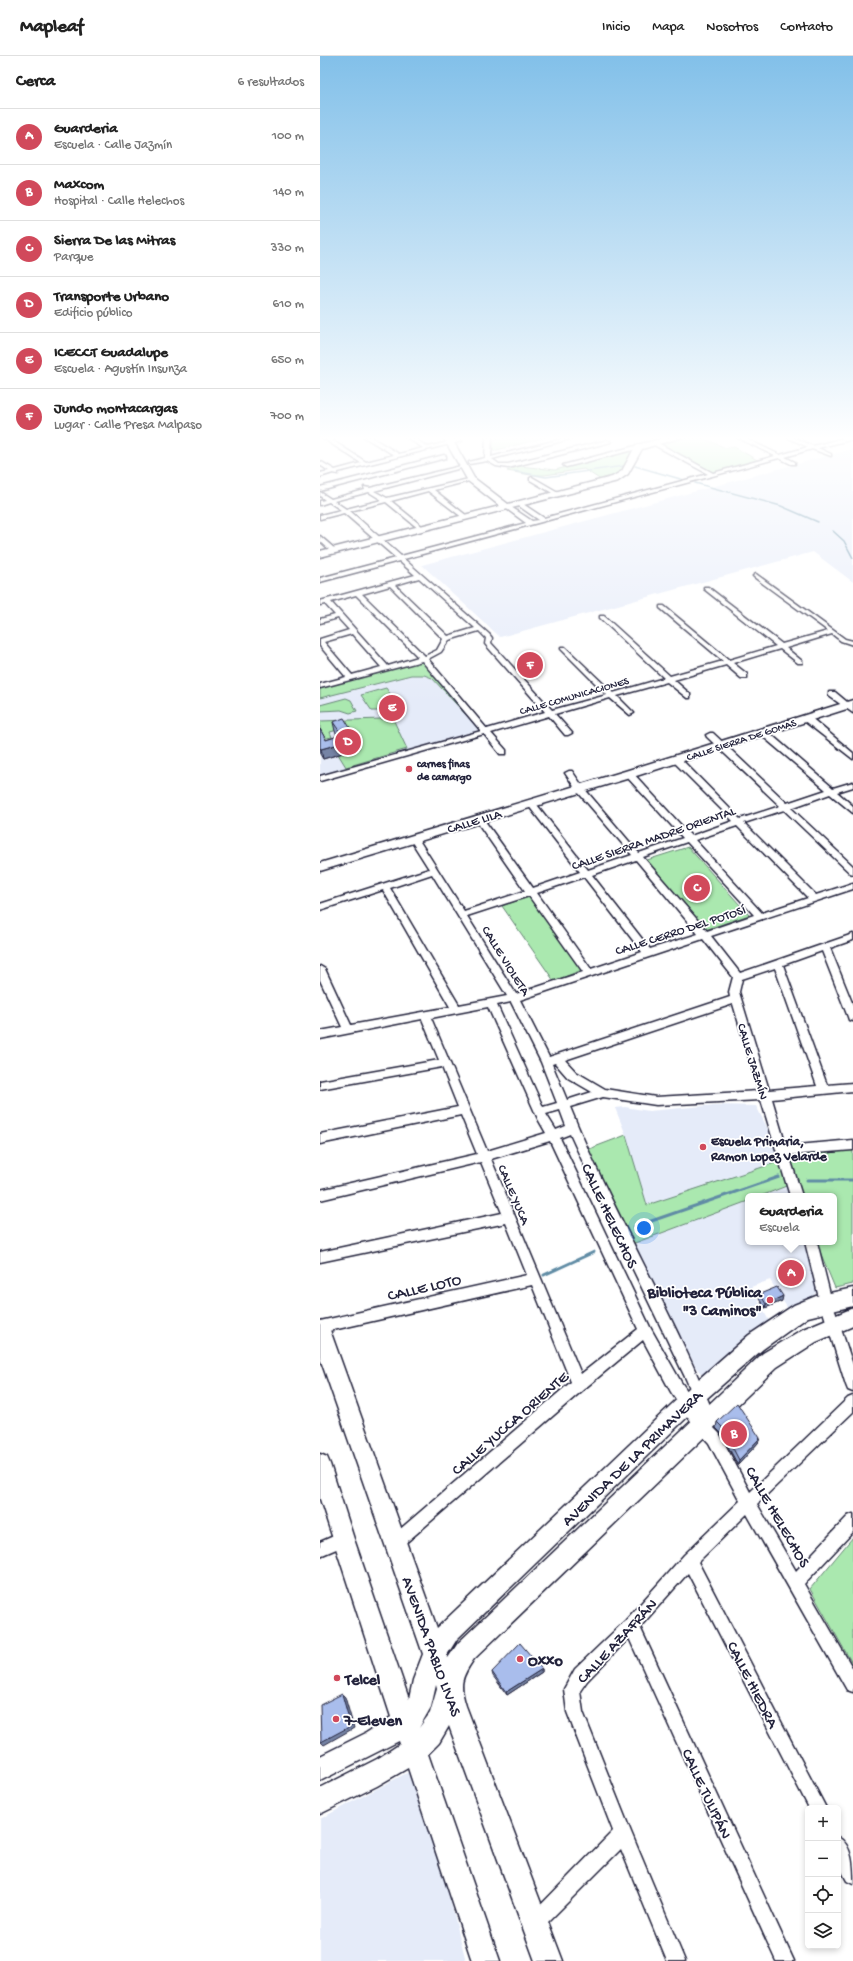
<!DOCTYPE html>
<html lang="es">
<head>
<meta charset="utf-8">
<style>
	body { margin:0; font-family:"Gochi Hand",sans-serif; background:#f2f2f2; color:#222 }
	.controls { position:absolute; right:12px; bottom:12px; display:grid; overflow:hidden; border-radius:6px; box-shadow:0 2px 6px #0003 }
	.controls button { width:36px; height:36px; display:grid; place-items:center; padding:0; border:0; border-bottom:1px solid #e0e0e0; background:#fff; color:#222; font:20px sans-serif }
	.you { position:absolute; left:324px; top:1172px; width:14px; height:14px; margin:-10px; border:3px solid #fff; border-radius:50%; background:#1a73e8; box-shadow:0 0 0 6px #1a73e833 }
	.badge { display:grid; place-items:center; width:26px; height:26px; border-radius:50%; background:#d1495b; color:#fff; font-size:13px; font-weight:700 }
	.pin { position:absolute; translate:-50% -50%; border:2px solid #fff; box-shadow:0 1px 4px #0006 }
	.popup { position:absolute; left:425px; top:1137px; width:92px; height:52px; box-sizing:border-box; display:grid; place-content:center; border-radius:6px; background:#fff; filter:drop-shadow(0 1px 3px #0005); font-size:13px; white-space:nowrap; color:#767676 }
	.popup b { font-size:15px; color:#222 }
	.popup::after { content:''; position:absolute; left:50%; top:100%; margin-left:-8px; border:8px solid transparent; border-top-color:#fff }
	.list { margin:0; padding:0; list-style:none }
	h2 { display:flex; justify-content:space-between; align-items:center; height:52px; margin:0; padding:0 16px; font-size:17px }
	h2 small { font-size:13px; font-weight:400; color:#767676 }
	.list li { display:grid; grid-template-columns:26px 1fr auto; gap:12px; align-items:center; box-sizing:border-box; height:56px; padding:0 16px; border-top:1px solid #e0e0e0 }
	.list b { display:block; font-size:15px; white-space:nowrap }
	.list p { margin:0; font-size:13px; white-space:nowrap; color:#767676 }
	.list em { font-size:13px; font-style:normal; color:#767676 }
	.icon { flex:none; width:22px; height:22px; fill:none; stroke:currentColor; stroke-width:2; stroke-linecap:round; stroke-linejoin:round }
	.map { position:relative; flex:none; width:533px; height:1905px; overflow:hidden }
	header { display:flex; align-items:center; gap:24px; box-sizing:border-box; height:56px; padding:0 20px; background:#fff; border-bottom:1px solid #e0e0e0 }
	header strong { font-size:19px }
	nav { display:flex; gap:22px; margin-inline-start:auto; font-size:14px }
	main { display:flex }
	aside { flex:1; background:#fff }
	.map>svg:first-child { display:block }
</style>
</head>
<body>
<header>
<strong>Mapleaf</strong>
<nav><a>Inicio</a><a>Mapa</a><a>Nosotros</a><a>Contacto</a></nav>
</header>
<main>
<aside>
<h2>Cerca<small>6 resultados</small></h2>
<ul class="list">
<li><span class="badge">A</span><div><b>Guarderia</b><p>Escuela · Calle Jazmín</p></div><em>100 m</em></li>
<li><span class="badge">B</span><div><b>Maxcom</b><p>Hospital · Calle Helechos</p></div><em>140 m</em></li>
<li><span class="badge">C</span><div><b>Sierra De las Mitras</b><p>Parque</p></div><em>330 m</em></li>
<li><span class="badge">D</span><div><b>Transporte Urbano</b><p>Edificio público</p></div><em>610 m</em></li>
<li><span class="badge">E</span><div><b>ICECCT Guadalupe</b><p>Escuela · Agustín Insunza</p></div><em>650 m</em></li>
<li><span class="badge">F</span><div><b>Jundo montacargas</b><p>Lugar · Calle Presa Malpaso</p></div><em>700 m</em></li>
</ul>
</aside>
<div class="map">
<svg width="533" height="1905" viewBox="0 0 533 1905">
	<rect width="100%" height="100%" fill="#fff"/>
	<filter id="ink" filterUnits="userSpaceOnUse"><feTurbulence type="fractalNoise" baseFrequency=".025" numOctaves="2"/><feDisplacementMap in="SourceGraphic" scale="8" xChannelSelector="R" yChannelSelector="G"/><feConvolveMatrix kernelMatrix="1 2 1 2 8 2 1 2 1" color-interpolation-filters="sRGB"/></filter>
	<g filter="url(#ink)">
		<!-- built -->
		<g fill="#e5ebf9">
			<path d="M533,393V526L493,496L180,581L102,509Z"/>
			<path d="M104,605L162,673L0,720V631Z"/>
			<path d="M395,1049L436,1050L464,1104L327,1149L306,1079L295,1052L305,1051L329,1055Z"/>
			<path d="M475,1127L478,1140H441Z"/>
			<path d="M428,1145V1186H489L499,1233L492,1241L468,1253L450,1224L431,1231L449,1265L382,1319L375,1310L312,1188Z"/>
			<path d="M96,1712L146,1905H0V1763Z"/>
		</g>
		<!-- green -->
		<g fill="#aae8af" stroke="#668575">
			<path d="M184,381H227L173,395V384Z"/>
			<path d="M370,381H380L406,392L414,391L439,405L395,417L342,388Z"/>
			<path d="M314,393L304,410V417L284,426L264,413L225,419H211L187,415L200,410L235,414Z"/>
			<path d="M104,605L162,673L160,674L112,622L104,619H91L0,642V631Z"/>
			<path d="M66,632L81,653L76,655H52L41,639Z"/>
			<path d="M26,642L31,644L37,655L30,657L21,654L0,655V649Z"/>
			<path d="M62,663L74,665L87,693L26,711L18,698L26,672L10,676L12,681L2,683L0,679V665Z"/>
			<path d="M368,791L429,859L385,874L327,804Z"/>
			<path d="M210,840L262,914L234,925L182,850Z"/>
			<path d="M306,1079L327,1149L464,1104L468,1098L533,1093V1228L515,1232L496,1186H514V1140H479L474,1127L441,1140H428V1145L312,1188L264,1095Z"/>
			<path d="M533,1481V1609L490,1533Z"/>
		</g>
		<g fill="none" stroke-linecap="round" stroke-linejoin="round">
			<!-- stream-far1 -->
			<g stroke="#608ca5" stroke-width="1.5">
				<path d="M315,410L364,424"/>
				<path d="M194,415L226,421L304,410"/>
				<path d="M375,427L461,450L498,466"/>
				<path d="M513,475L524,485L533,502"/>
			</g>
			<!-- stream -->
			<g stroke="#608ca5" stroke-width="3">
				<path d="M487,1124H533"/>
				<path d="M314,1171L459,1121"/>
				<path d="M224,1219L274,1196"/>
			</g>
			<defs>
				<g id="street">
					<path d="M1,381H7L46,406L74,399L44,381H51L79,398L103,392L86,381H92L108,391L139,383L142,385L18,416V418L13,417L0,421V417L9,415L0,409V405L15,414L41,407Z"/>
					<path d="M166,381H172L171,401L249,381H258L172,403L179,408H188L288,384L291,386L188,412L176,410L167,405L149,408V406L165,402Z"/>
					<path d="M416,381H423L460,399L488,391L466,381H473L493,390L527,381H533V383L498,392L511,398V400L492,393L465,401L475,406V408H471L459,402L84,503L169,578L172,582L171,587L232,654L287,639L241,593V591H245L293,637L344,622L280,562V560H284L350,620L403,605L340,552V550H344L409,604L456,590L384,533V531H388L462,588L508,575L434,521L433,520L436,518L525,583L533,585V589L521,585L512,578L466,592L482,605V607H478L460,593L413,607L427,618V622H421L406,609L354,624L370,638V642H367L347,626L297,640L314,657L310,659L290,642L235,658L252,677L248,679H245L229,660L171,677L186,694V698H180L164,678L0,725V720L161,675L102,605L0,632V628L26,621L0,590V583L29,574L18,562L0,567V563L15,559L5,548L0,549V545L95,519L79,505L0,526V522L76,502L24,457L0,463V459L21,454L9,446L0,449V445L5,444L0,440V436L11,443L45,434L44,431L50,432L145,409V411L54,435L67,442L153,422V424L114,434L147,460V462H143L108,435L71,445L103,471V473H99L66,446L30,455L81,500L206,467L184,451V449H188L212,465L219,464L196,448V446H200L224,462L388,418L332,388V386H336L393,417L455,400ZM49,436L62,444L26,453L14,445ZM99,522L155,572L128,580L75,529ZM70,530L123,583L117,594L105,600L42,538ZM36,539L98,601L68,610L11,546ZM159,575L166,582L165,588L225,656L167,673L108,603L121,596L129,584ZM32,578L61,611L32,619L4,586Z"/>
					<path d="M319,389L321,392L246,411L243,409Z"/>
					<path d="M124,399L126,400V402L0,435V431Z"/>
					<path d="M212,421L238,436L239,437L234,438L210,424V422Z"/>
					<path d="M0,480L15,493V495H11L0,485Z"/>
					<path d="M509,636H515L533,651V657L509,640Z"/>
					<path d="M483,660H489L533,697V703L483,664Z"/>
					<path d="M440,674H446L513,732L533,726V731L517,736L533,750V757L510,738L471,752L533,810V818L530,817L464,754L424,767L496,839L533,827V833L391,880L420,917L533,878V884L510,892L533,949V965L529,964L528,961L502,895L463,909L507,1029L533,1027V1035L452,1043L466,1090L533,1084V1094L469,1099L482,1140H470L441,1044L336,1049L283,1041L250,1051C293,1158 354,1257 396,1364L392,1370L399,1377L430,1436L528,1342L533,1340V1356L437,1448L476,1515L528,1460L533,1458V1476L484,1528L533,1613V1636L527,1634L427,1458L378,1506L506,1752H489L368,1517L320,1571L474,1905H456L309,1582L267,1625L260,1635L263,1656L311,1776L365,1905H347L301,1793L221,1873L215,1876L209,1873L206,1867L209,1861L293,1775L247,1656L244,1633L255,1613L306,1564L364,1499L420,1445L389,1387L377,1374L351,1336L323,1284L264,1333L81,1491L76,1493L71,1491L69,1486L71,1481L251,1326L212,1229L0,1277V1265L207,1219L186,1167L0,1206V1196L182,1157L161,1106L0,1144V1134L157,1098L141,1059L0,1088V1078L138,1051L122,1011L0,1033V1025L119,1004L102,963L0,983V975L22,971L0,924V910L5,913L31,969L130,951L63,834L0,854V848L109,813L90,783L94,780L97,781L144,855L205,835L155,763L159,760L162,761L213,832L260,816L208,749L207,747L211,744L214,745L268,814L312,799L257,735L245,717L249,715H252L263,731L319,797L363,782L306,720V716H312L371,780L413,765L353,705V701H359L420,763L460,750L387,681L386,679L390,677H393L467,747L506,734L440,678ZM417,770L488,842L442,857L375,784ZM367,786L434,859L387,875L323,801ZM316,804L378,878L330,893L272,819ZM112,818L187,940L139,949L70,832ZM264,821L322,896L271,913L217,837ZM209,840L263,916L196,938L147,860ZM383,883L413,921L409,936L410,941L229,1001L200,944ZM455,912L497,1030L449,1034L419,936L422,923ZM191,946L221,1006L237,1047L223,1051L177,949ZM413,948L439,1035L336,1041L285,1033L256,1016L245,1004ZM168,951L218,1063L226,1077L167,1095L111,962ZM235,1007L248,1022L272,1036L247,1044L232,1008ZM240,1054L246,1070L236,1074L226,1058ZM250,1078L292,1170L366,1323L377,1349L361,1326L330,1271L240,1082ZM230,1085L318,1273L261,1318L171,1103Z"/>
					<path d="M485,1186H497L512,1246L533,1309V1336L528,1334L526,1329L500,1246Z"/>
					<path d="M23,1476L28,1478L30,1483L28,1488L0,1500V1486Z"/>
					<path d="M518,1781C533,1789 533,1812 533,1828L527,1825L518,1808Z"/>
				</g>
				<g id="secondary">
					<path d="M123,381H131L154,422L188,448L292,421L302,415L316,389L349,381H362L322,393L308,418L298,425L0,501V495L180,450L148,425Z"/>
					<path d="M533,644V651L313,721L0,815V807L305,715Z"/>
					<path d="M533,1232V1250L488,1261L443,1293L386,1343L137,1583L127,1599L128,1602L138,1587L443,1297L483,1273L533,1252V1270L496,1286L457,1311L154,1603C141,1622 139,1628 146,1650L243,1905H215L129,1670L119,1687L108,1698L180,1905H152L88,1712L57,1730L0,1758V1732L57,1703L80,1688L79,1685L0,1725V1700L46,1677L71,1661L0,1443V1398L7,1401L10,1408L34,1483L89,1643L93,1624L103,1598L0,1302V1265L7,1268L10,1274L117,1572L372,1329L429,1279L474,1249L496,1240ZM116,1629L117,1633L110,1657L99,1672L111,1651Z"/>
				</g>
			</defs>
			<!-- street casing -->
			<use href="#street" stroke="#22223b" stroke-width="3"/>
			<!-- secondary casing -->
			<use href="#secondary" stroke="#22223b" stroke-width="3"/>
			<!-- street -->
			<use href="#street" fill="#fff" fill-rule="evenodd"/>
			<!-- secondary -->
			<use href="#secondary" fill="#fff" fill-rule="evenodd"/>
		</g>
		<!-- wall -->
		<g fill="#91a3cb" stroke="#22223b">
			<path d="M13,666L37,683L39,692L3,703L0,698V673L6,684L18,680L15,675Z"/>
			<path d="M440,1238L462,1245L445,1252L439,1243Z"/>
			<path d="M397,1366L440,1382L438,1387L418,1409L400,1376L396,1372Z"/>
			<path d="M222,1613V1616L187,1639L173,1620L172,1616Z"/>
		</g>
		<!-- shaded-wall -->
		<g fill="#7684a5" stroke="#22223b">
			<path d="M37,683L39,692L3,703L1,693Z"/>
			<path d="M463,1240L462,1245L445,1252L446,1248Z"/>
			<path d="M440,1382L438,1387L418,1409L419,1404Z"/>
			<path d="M222,1613V1616L187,1639L186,1636Z"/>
			<path d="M22,1638L25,1641L34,1672L4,1689L1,1686Z"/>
		</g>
		<!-- building -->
		<g fill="#a9bdec" stroke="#22223b">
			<path d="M24,662L37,683L1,693L0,692V673L6,684L22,679L13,666Z"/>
			<path d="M457,1231L463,1240L446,1248L440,1238Z"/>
			<path d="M417,1347L440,1382L419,1404L402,1371L397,1366Z"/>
			<path d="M200,1587L222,1613L186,1636L172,1616Z"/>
			<path d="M22,1638L31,1670L1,1686L0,1649Z"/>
		</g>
	</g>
	<!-- sky -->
	<linearGradient id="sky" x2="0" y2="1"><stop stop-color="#82c0e9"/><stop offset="0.59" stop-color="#fff"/><stop offset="1" stop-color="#fff" stop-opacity="0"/></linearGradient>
	<rect width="533" height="648" fill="url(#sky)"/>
	<!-- markers -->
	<g fill="#d1495b" stroke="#fff" stroke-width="1.5">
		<circle cx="89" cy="713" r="4"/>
		<circle cx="383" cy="1091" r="4"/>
		<circle cx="450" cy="1244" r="4"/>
		<circle cx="200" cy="1603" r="4"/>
		<circle cx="17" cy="1622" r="4"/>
		<circle cx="16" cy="1663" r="4"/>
	</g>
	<g text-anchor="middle" stroke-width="3.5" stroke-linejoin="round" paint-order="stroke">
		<!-- far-street labels -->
		<g font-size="11" fill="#22223b" stroke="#fff">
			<text transform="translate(254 639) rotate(-16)" y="4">CALLE COMUNICACIONES</text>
			<text transform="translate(421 683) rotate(-18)" y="4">CALLE SIERRA DE GOMAS</text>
		</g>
		<!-- far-poi labels -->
		<g font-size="11" font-weight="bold" fill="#22223b" stroke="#fff" text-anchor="start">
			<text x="97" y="711">carnes finas<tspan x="97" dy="13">de camargo</tspan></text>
		</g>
		<!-- street labels -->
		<g font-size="13" fill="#22223b" stroke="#fff">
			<text transform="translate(154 764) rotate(-17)" y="5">CALLE LILA</text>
			<text transform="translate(333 781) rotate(-19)" y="5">CALLE SIERRA MADRE ORIENTAL</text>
			<text transform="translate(360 873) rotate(-18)" y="5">CALLE CERRO DEL POTOSÍ</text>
			<text transform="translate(187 904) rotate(58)" y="5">CALLE VIOLETA</text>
			<text transform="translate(434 1005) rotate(73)" y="5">CALLE JAZMÍN</text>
			<text transform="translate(195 1138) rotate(67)" y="5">CALLE YUCA</text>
		</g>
		<!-- poi labels -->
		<g font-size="13" font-weight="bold" fill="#22223b" stroke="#fff" text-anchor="start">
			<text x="391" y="1089">Escuela Primaria,<tspan x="391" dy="15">Ramon Lopez Velarde</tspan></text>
		</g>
		<!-- near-street labels -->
		<g font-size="16" fill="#22223b" stroke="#fff">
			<text transform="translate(291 1159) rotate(65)" y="6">CALLE HELECHOS</text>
			<text transform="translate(104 1230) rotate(-13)" y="6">CALLE LOTO</text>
			<text transform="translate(189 1366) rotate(-41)" y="6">CALLE YUCCA ORIENTE</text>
			<text transform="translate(311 1401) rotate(-44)" y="6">AVENIDA DE LA PRIMAVERA</text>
			<text transform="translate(459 1460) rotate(60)" y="6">CALLE HELECHOS</text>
			<text transform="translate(296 1584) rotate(-47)" y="6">CALLE AZAFRÁN</text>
			<text transform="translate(113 1590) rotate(70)" y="6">AVENIDA PABLO LIVAS</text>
			<text transform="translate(434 1628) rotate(63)" y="6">CALLE HIEDRA</text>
			<text transform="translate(388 1737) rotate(65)" y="6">CALLE TULIPÁN</text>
		</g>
		<!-- near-poi labels -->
		<g font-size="16" font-weight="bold" fill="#22223b" stroke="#fff" text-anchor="start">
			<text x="442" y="1241" text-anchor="end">Biblioteca Pública<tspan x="442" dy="18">"3 Caminos"</tspan></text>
			<text x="208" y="1609">Oxxo</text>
			<text x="25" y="1628">Telcel</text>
			<text x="24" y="1669">7-Eleven</text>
		</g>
	</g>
</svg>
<div class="controls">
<button>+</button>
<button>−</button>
<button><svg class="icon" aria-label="locate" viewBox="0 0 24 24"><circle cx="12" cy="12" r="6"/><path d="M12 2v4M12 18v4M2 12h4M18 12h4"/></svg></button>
<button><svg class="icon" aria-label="layers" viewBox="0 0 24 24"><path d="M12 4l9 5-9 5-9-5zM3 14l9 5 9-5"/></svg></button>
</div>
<div class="you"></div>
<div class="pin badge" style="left:471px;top:1217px">A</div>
<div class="popup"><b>Guarderia</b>Escuela</div>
<div class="pin badge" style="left:414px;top:1378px">B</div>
<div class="pin badge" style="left:377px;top:832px">C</div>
<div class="pin badge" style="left:28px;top:686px">D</div>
<div class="pin badge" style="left:72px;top:652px">E</div>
<div class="pin badge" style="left:210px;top:609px">F</div>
</div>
</main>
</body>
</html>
